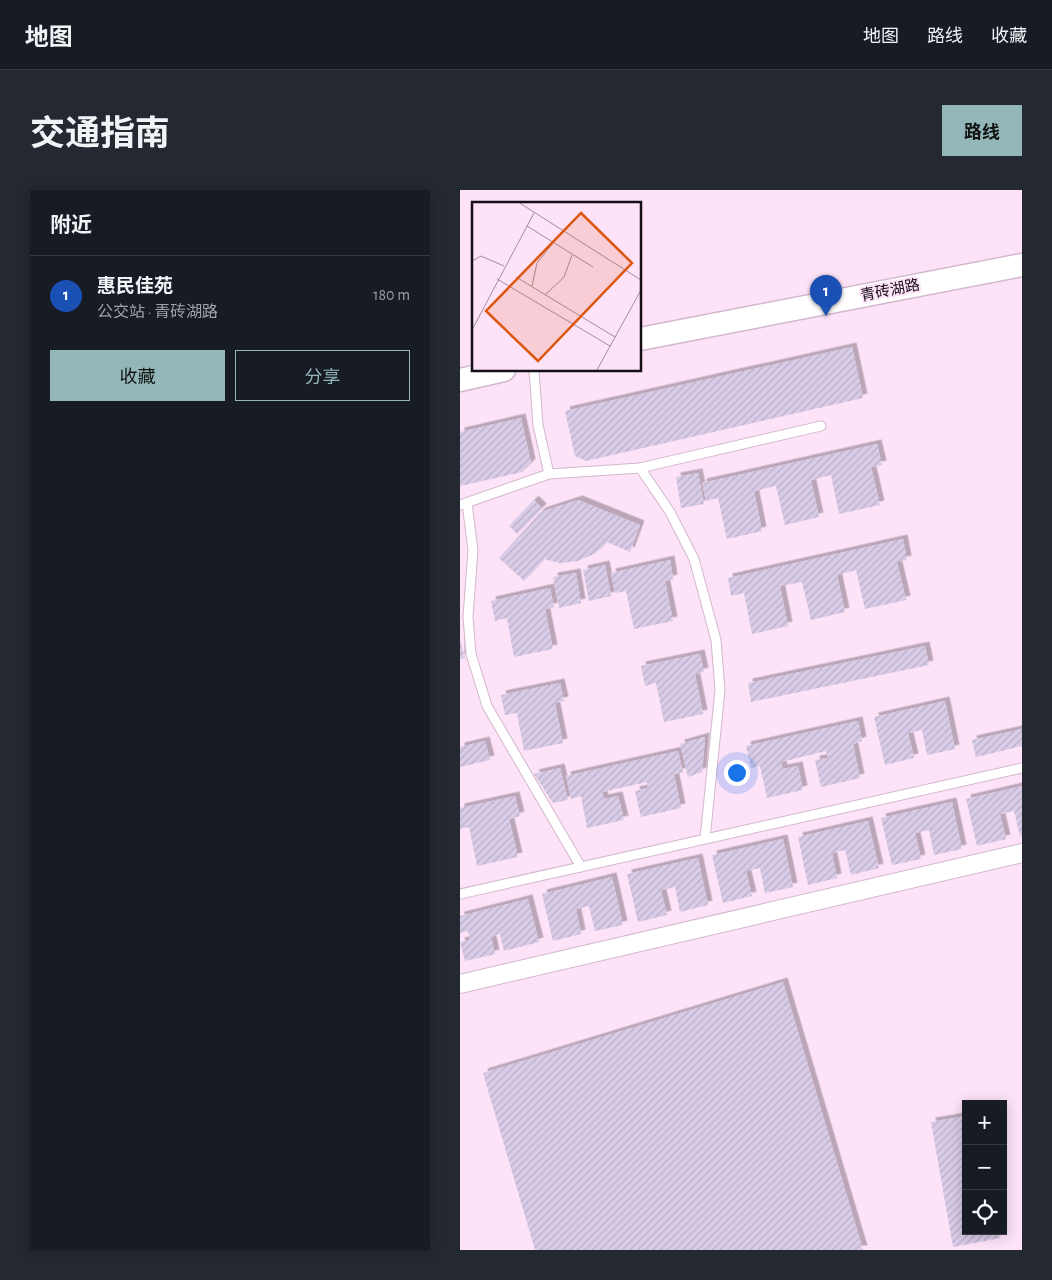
<!DOCTYPE html>
<html lang="zh">
<head>
<meta charset="utf-8">
<style>
	body { margin:0; font-family:"Alegreya Sans","Noto Sans SC",sans-serif; background:#242831; color:#f1f3f6 }
	.controls { position:absolute; right:15px; bottom:15px; display:grid; overflow:hidden; border-radius:0px; box-shadow:0 2px 12px #0003 }
	.controls button { width:45px; height:45px; display:grid; place-items:center; padding:0; border:0; border-bottom:1px solid #363941; background:#171b24; color:#f1f3f6; font:25px sans-serif }
	.you { position:absolute; left:276px; top:582px; width:18px; height:18px; margin:-12px; border:4px solid #fff; border-radius:50%; background:#1a73e8; box-shadow:0 0 0 8px #1a73e833 }
	.badge { display:grid; place-items:center; width:32px; height:32px; border-radius:50%; background:#93b7b9; color:#fff; font-size:16px; font-weight:700 }
	.pin { position:absolute; translate:-50% -41px; filter:drop-shadow(0 1px 2px #0008) }
	.pin::after { content:''; position:absolute; top:26px; width:18px; height:15px; background:inherit; clip-path:polygon(0 0,100% 0,50% 100%) }
	.list { margin:0; padding:0; list-style:none }
	h2 { display:flex; justify-content:space-between; align-items:center; height:65px; margin:0; padding:0 20px; font-size:21px }
	h2 small { font-size:16px; font-weight:400; color:#9ea1a6 }
	.list li { display:grid; grid-template-columns:32px 1fr auto; gap:15px; align-items:center; box-sizing:border-box; height:80px; padding:0 20px; border-top:1px solid #363941 }
	.list b { display:block; font-size:19px; white-space:nowrap }
	.list p { margin:0; font-size:16px; white-space:nowrap; color:#9ea1a6 }
	.list em { font-size:16px; font-style:normal; color:#9ea1a6 }
	.actions { display:flex; gap:10px; padding:15px 20px }
	.actions a { flex:1; padding:11px 0; border:1px solid #93b7b9; border-radius:0px; text-align:center; font-size:18px; color:#93b7b9 }
	.actions .main { background:#93b7b9; color:#111 }
	.icon { flex:none; width:28px; height:28px; fill:none; stroke:currentColor; stroke-width:2; stroke-linecap:round; stroke-linejoin:round }
	.map { position:relative; flex:none; width:562px; height:1060px; overflow:hidden; border-radius:0px }
	header { display:flex; align-items:center; gap:30px; box-sizing:border-box; height:70px; padding:0 25px; background:#171b24; border-bottom:1px solid #363941 }
	header strong { font-size:24px }
	nav { display:flex; gap:28px; margin-inline-start:auto; font-size:18px }
	.intro { display:flex; align-items:center; justify-content:space-between; box-sizing:border-box; height:120px; padding:0 30px }
	h1 { margin:0; font-size:35px }
	.button { padding:12px 22px; border-radius:0px; background:#93b7b9; color:#111; font-size:18px; font-weight:700 }
	main { display:flex; gap:30px; padding:0 30px }
	aside { flex:1; background:#171b24; border-radius:0px; box-shadow:0 2px 12px #0003 }
	.map>svg:first-child { display:block }
</style>
</head>
<body>
<header>
<strong>地图</strong>
<nav><a>地图</a><a>路线</a><a>收藏</a></nav>
</header>
<div class="intro"><h1>交通指南</h1><a class="button">路线</a></div>
<main>
<aside>
<h2>附近<small></small></h2>
<ul class="list">
<li><span class="badge" style="background:#1a4fb4">1</span><div><b>惠民佳苑</b><p>公交站 · 青砖湖路</p></div><em>180 m</em></li>
</ul>
<div class="actions"><a class="main">收藏</a><a>分享</a></div>
</aside>
<div class="map">
<svg width="562" height="1060" viewBox="0 0 562 1060">
	<defs>
		<pattern id="building-hatch" width="6" height="6" patternUnits="userSpaceOnUse" patternTransform="scale(1.25)"><rect width="6" height="6" fill="#d9cce8"/><path d="M-1 1l2-2M0 6l6-6M5 7l2-2" fill="none" stroke="#baaec6"/></pattern>
		<filter id="shadow"><feDropShadow dx="4.5" dy="-4.5" stdDeviation="0" flood-color="#0004"/></filter>
	</defs>
	<rect width="100%" height="100%" fill="#fde2f8"/>
	<!-- building -->
	<g fill="url(#building-hatch)" filter="url(#shadow)">
		<path d="M392,157L403,208L126,271L115,266L105,221Z"/>
		<path d="M61,228L71,273L62,282L0,296V242Z"/>
		<path d="M417,254L422,275L411,277L420,315L379,324L371,285L351,290L359,327L325,335L316,296L294,301L302,341L267,349L258,308L246,311L242,293Z"/>
		<path d="M238,283L244,314L221,318L216,287Z"/>
		<path d="M74,310L82,318L57,344L49,336Z"/>
		<path d="M118,310L180,335L170,362L147,352L136,363L118,371L100,373L84,369L64,391L39,368L81,322Z"/>
		<path d="M443,349L447,370L437,372L446,410L405,419L396,380L377,385L385,422L351,430L342,392L320,396L328,436L292,444L284,403L271,406L268,388Z"/>
		<path d="M210,370L213,389L205,391L213,431L174,439L166,401L155,403L151,383Z"/>
		<path d="M145,375L151,406L129,411L123,380Z"/>
		<path d="M116,383L121,413L99,418L93,387Z"/>
		<path d="M90,398L94,417L85,419L93,459L54,467L47,428L35,431L31,411Z"/>
		<path d="M0,450L5,468L0,469Z"/>
		<path d="M465,456L469,475L291,512L288,493Z"/>
		<path d="M240,464L244,482L235,484L243,524L204,532L196,493L185,496L181,476Z"/>
		<path d="M100,493L104,511L95,513L103,553L64,561L57,523L45,525L41,505Z"/>
		<path d="M485,511L495,559L467,565L462,540L448,543L454,568L425,575L414,527Z"/>
		<path d="M398,531L402,551L393,554L400,588L361,597L355,570L368,568L366,561L321,572L323,579L338,576L343,600L307,608L300,576L291,578L286,556Z"/>
		<path d="M562,539V556L516,567L512,550Z"/>
		<path d="M245,547L242,582L228,587L220,554Z"/>
		<path d="M25,551L30,570L0,577V557Z"/>
		<path d="M218,561L223,582L214,584L221,618L181,627L175,601L188,598L187,592L142,602L144,609L158,606L164,630L127,638L121,606L111,609L106,586Z"/>
		<path d="M100,578L108,610L93,613L74,584Z"/>
		<path d="M562,596V645L560,646L554,621L540,624L546,649L517,656L506,609Z"/>
		<path d="M55,606L60,626L49,629L58,667L17,676L9,637L0,639V618Z"/>
		<path d="M492,612L502,659L474,665L469,640L455,643L461,669L432,675L421,628Z"/>
		<path d="M408,631L419,678L391,685L385,660L372,663L377,688L348,695L338,647Z"/>
		<path d="M323,649L333,697L305,703L300,678L286,681L292,706L263,713L252,665Z"/>
		<path d="M238,668L248,715L220,722L215,697L201,700L207,725L178,732L167,684Z"/>
		<path d="M152,687L163,735L135,741L129,716L116,719L121,744L93,751L82,704Z"/>
		<path d="M68,709L79,752L44,761L40,744L31,747L35,764L5,771L0,752L10,750L8,741L0,743V726Z"/>
		<path d="M323,792L403,1060H75L23,883Z"/>
		<path d="M506,926V1041H538L540,1048L493,1057L471,932Z"/>
	</g>
	<g fill="none" stroke-linecap="round" stroke-linejoin="round">
		<defs>
			<g id="service">
				<path d="M74,180L78,235L89,284"/>
				<path d="M180,278L210,322L234,369L256,450L260,500L245,649"/>
				<path d="M7,313L13,360L8,427L11,464L27,516L121,677"/>
				<path d="M0,315L89,284L180,278L361,236"/>
				<path d="M0,704L562,578"/>
			</g>
			<path id="minor" d="M0,794L562,663"/>
			<g id="tertiary">
				<path d="M180,149L562,75"/>
				<path d="M0,190L44,180"/>
			</g>
		</defs>
		<!-- service casing -->
		<use href="#service" stroke="#d2b8cd" stroke-width="11"/>
		<!-- minor casing -->
		<use href="#minor" stroke="#d2b8cd" stroke-width="20"/>
		<!-- tertiary casing -->
		<use href="#tertiary" stroke="#d2b8cd" stroke-width="25"/>
		<!-- service -->
		<use href="#service" stroke="#fff" stroke-width="9"/>
		<!-- minor -->
		<use href="#minor" stroke="#fff" stroke-width="18"/>
		<!-- tertiary -->
		<use href="#tertiary" stroke="#fff" stroke-width="22"/>
	</g>
	<g text-anchor="middle" stroke-width="4" stroke-linejoin="round" paint-order="stroke">
		<!-- street labels -->
		<g font-size="15" fill="#170f16" stroke="#fde2f8">
			<text transform="translate(430 100) rotate(-11)" y="5">青砖湖路</text>
		</g>
	</g>
	<!-- overview -->
	<g transform="translate(12 12)">
		<rect width="169" height="169" fill="#fde2f8"/>
		<path fill="none" stroke="#a18e9e" stroke-width="1" d="M46,0L169,78M55,24L121,65M0,59L9,54L32,64M44,75L143,135M25,77L138,144M60,84L65,61L81,41M73,93L92,75L100,53M0,128L62,11M125,168L169,88"/>
		<path fill="#de550c" fill-opacity="0.15" stroke="#de550c" stroke-width="2.5" d="M109,11L160,61L66,159L14,109Z"/>
		<rect width="169" height="169" fill="none" stroke="#170f16" stroke-width="2.5"/>
	</g>
</svg>
<div class="controls">
<button>+</button>
<button>−</button>
<button><svg class="icon" aria-label="locate" viewBox="0 0 24 24"><circle cx="12" cy="12" r="6"/><path d="M12 2v4M12 18v4M2 12h4M18 12h4"/></svg></button>
</div>
<div class="you"></div>
<div class="pin badge" style="left:366px;top:126px;background:#1a4fb4">1</div>
</div>
</main>
</body>
</html>
